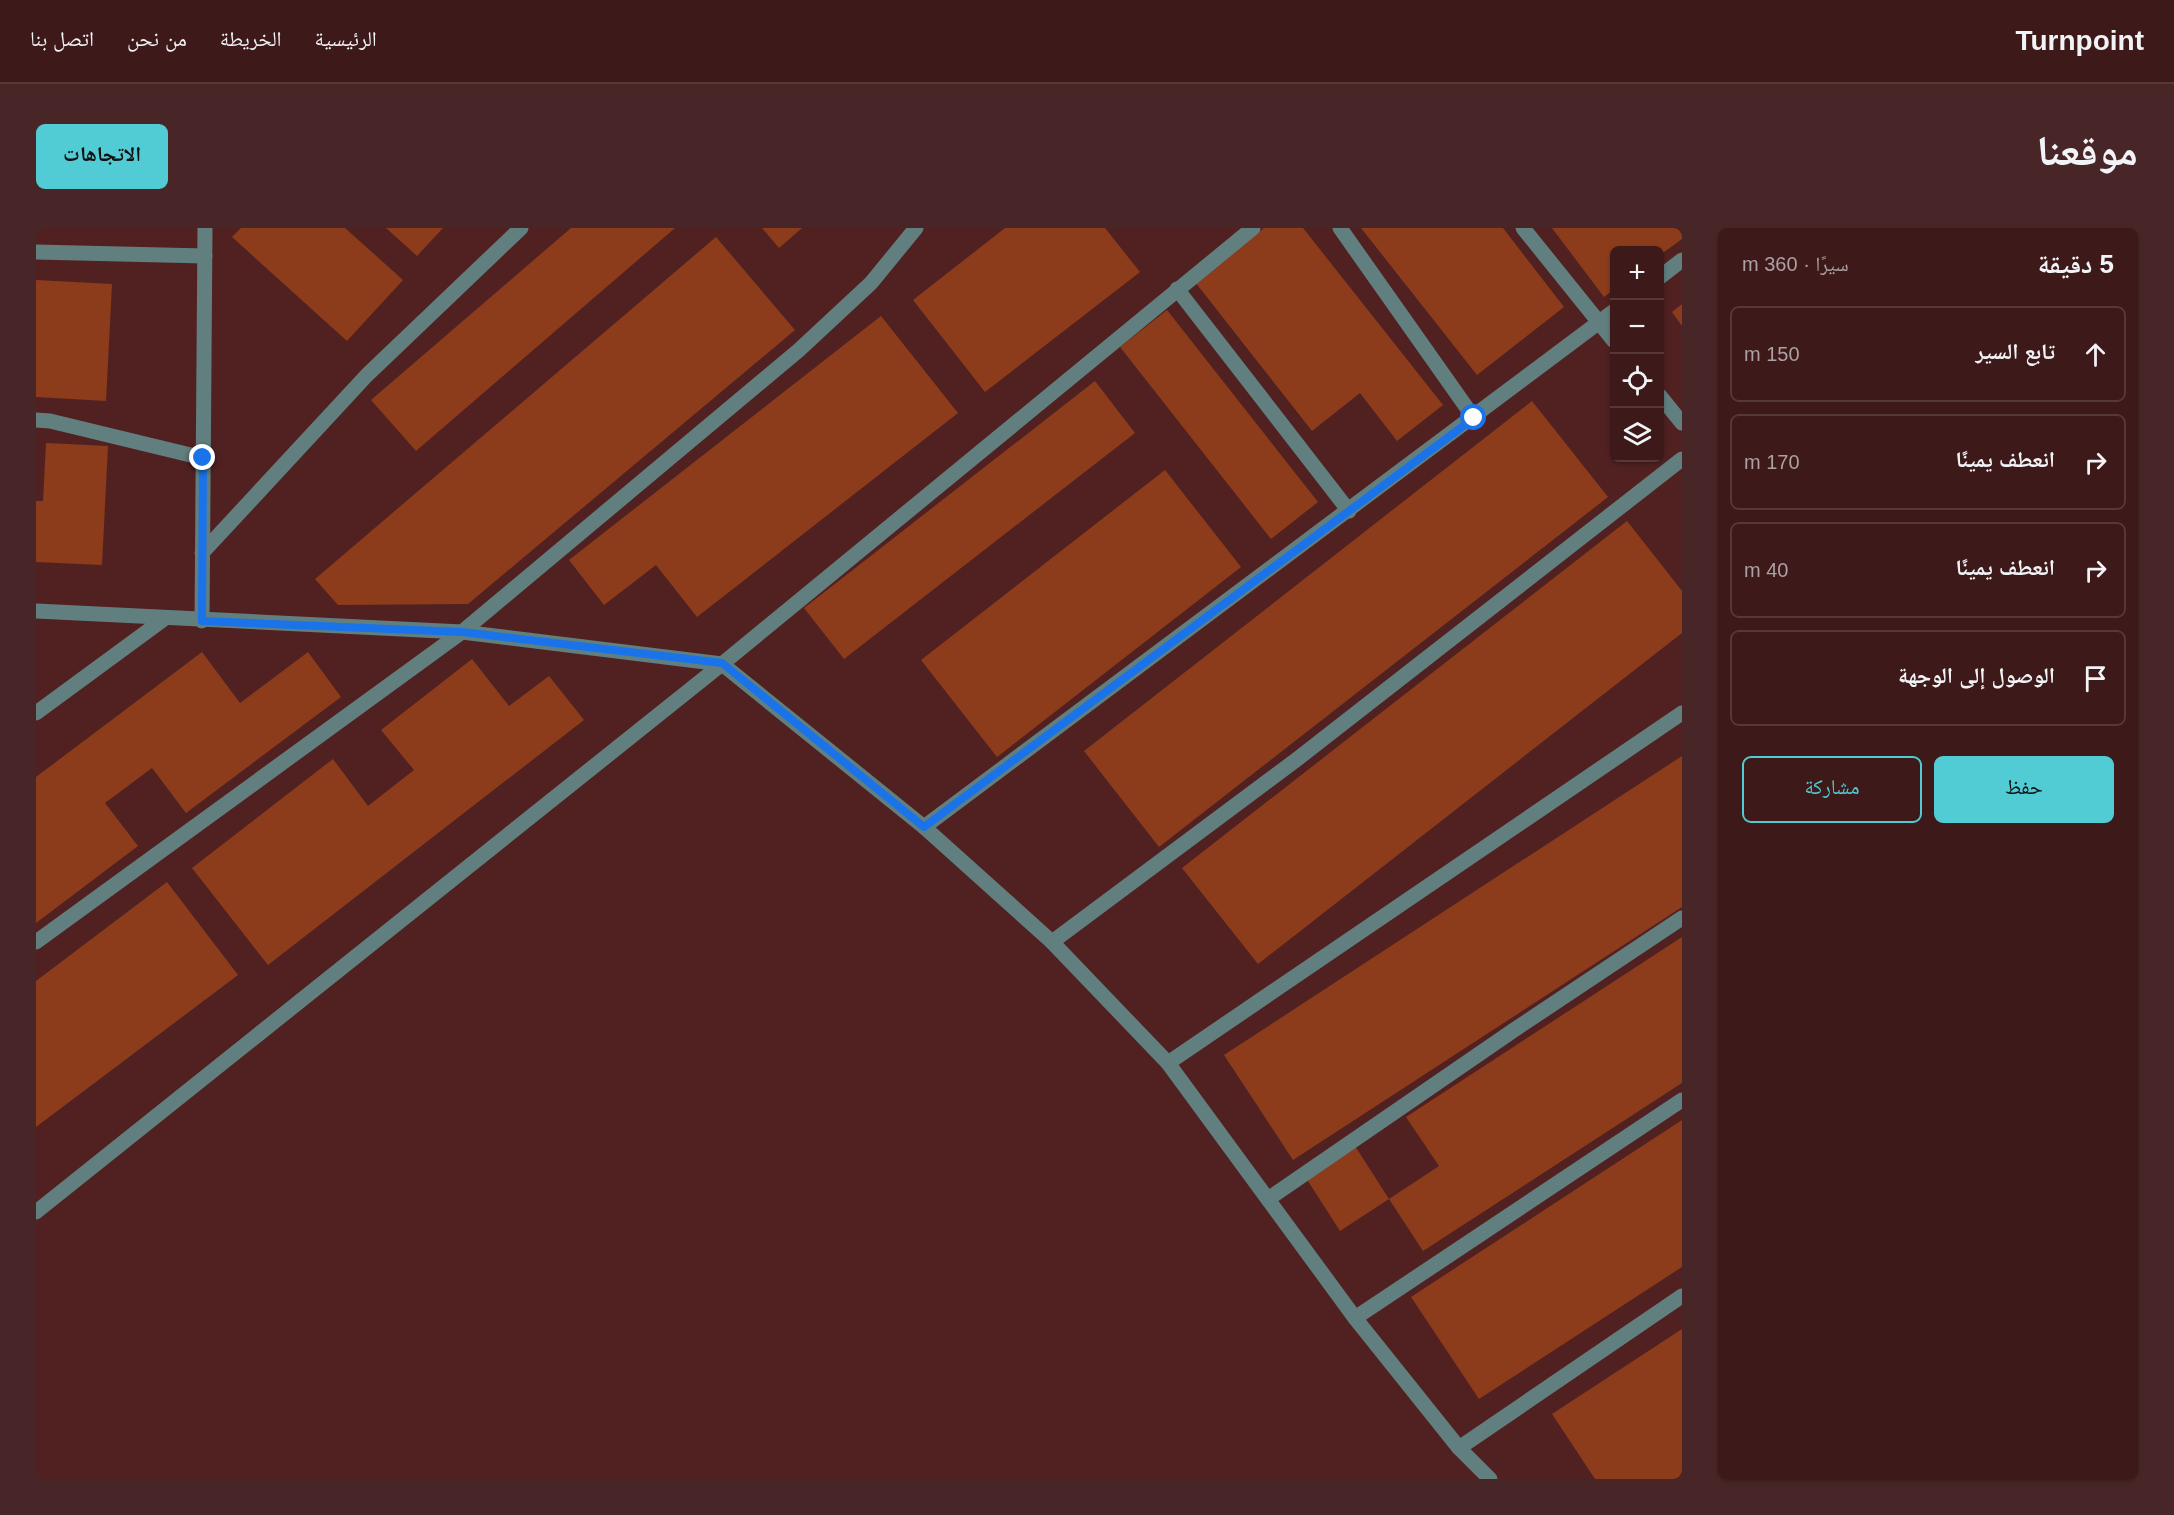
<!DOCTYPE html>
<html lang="ar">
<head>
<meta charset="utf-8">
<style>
	body { margin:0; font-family:Helvetica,"Noto Naskh Arabic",sans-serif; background:#482627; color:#f1f3f6; direction:rtl }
	.controls { position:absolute; right:18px; top:18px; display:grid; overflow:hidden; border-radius:9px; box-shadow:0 2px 4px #0004 }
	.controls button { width:54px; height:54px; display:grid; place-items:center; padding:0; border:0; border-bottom:2px solid #563839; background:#3d191a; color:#f1f3f6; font:30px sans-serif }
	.stop { position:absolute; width:18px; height:18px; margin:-14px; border:4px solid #1a73e8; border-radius:50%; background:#fff }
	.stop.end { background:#1a73e8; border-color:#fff; box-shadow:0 2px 6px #0008 }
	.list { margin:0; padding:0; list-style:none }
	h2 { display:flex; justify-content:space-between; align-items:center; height:78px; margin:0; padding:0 24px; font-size:26px }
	h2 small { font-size:20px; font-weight:400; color:#ada0a2 }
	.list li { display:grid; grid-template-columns:39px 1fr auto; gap:18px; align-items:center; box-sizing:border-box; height:96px; margin:0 12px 12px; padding:0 12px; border:2px solid #563839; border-radius:9px }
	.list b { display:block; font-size:22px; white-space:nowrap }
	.list em { font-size:20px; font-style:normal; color:#ada0a2 }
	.actions { display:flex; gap:12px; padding:18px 24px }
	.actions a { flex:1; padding:14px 0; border:2px solid #51ccd4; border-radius:9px; text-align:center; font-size:21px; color:#51ccd4 }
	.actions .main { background:#51ccd4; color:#111 }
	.icon { flex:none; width:33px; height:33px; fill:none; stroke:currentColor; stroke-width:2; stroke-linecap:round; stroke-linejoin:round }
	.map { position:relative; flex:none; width:1646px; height:1251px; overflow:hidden; direction:ltr; border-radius:9px }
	header { display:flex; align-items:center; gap:36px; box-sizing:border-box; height:84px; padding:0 30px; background:#3d191a; border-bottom:2px solid #563839 }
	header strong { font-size:28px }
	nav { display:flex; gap:33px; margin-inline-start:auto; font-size:21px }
	.intro { display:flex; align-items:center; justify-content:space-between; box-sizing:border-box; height:144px; padding:0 36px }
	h1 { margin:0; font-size:42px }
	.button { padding:15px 27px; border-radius:9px; background:#51ccd4; color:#111; font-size:21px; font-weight:700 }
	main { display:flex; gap:36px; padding:0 36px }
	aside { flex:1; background:#3d191a; border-radius:9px; box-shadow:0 2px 4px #0004 }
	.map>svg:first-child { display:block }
</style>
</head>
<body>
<header>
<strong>Turnpoint</strong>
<nav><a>الرئيسية</a><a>الخريطة</a><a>من نحن</a><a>اتصل بنا</a></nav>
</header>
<div class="intro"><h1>موقعنا</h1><a class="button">الاتجاهات</a></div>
<main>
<aside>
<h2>5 دقيقة<small>سيرًا · 360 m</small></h2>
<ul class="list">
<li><svg class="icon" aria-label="ahead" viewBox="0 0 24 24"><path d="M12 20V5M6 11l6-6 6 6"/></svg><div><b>تابع السير</b></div><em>150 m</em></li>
<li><svg class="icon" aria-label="right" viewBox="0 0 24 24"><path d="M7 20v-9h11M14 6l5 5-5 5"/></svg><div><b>انعطف يمينًا</b></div><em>170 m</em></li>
<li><svg class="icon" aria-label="right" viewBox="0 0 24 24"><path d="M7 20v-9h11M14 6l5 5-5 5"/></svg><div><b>انعطف يمينًا</b></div><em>40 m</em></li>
<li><svg class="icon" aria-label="arrive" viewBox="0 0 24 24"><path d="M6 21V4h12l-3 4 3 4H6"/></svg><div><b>الوصول إلى الوجهة</b></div></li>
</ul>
<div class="actions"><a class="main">حفظ</a><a>مشاركة</a></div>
</aside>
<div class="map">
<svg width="1646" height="1251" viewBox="0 0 1646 1251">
	<rect width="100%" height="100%" fill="#512122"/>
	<!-- building -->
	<g fill="#8c3c1b">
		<path d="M205,0H309L367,52L311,113L196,9Z"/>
		<path d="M350,0H407L381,28Z"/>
		<path d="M535,0H639L380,223L335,172Z"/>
		<path d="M726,0H766L743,20Z"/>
		<path d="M969,0H1069L1104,44L949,164L877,72Z"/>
		<path d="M1228,0H1267L1407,177L1361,213L1324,165L1276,203L1159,54Z"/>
		<path d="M1325,0H1467L1528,79L1441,147Z"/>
		<path d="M1516,0H1646V11L1624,27V22H1578V61L1568,69Z"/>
		<path d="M680,9L759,102L432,376L302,377L279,351Z"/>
		<path d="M0,52L76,56L70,173L0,169Z"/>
		<path d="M1646,76V98L1636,84Z"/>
		<path d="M1131,82L1282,274L1235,311L1084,119Z"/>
		<path d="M845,88L922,185L661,389L620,337L568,377L533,332Z"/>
		<path d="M1059,153L1099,205L808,431L768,380Z"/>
		<path d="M1496,173L1572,269L1123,619L1048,523Z"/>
		<path d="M10,215L72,218L66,337L0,334V273H7Z"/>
		<path d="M1129,242L1205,339L961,529L885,432Z"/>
		<path d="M1591,293L1646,363V405L1222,736L1146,640Z"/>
		<path d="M166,424L204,475L272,424L305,469L150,585L116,540L69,575L102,618L0,695V549Z"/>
		<path d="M436,431L473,478L513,448L548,492L232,737L156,640L297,531L332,578L378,542L345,502Z"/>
		<path d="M1646,528V679L1257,932L1188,827Z"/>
		<path d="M131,654L202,747L0,899V753Z"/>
		<path d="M1646,709V855L1387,1023L1353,971L1304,1003L1270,950L1319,918L1353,971L1403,938L1370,889Z"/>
		<path d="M1646,892V1039L1443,1171L1375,1069Z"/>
		<path d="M1646,1101V1248L1641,1251H1559L1516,1186Z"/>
	</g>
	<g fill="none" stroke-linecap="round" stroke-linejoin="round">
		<!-- minor -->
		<g stroke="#627f80" stroke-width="15">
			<path d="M1304,0L1438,190"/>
			<path d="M1487,0L1578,113"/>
			<path d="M0,24L169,28"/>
			<path d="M1624,49L1646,32"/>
			<path d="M1141,61L1313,283"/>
			<path d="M1624,168L1646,195"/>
			<path d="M0,192L14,193L167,230"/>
			<path d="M166,325L331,147L485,0"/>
			<path d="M0,383L426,404L686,436L888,599L1016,714L1132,835L1319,1090L1423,1220L1454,1251"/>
			<path d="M166,393L169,0"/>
			<path d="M0,485L128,391"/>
			<path d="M888,599L1578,83"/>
			<path d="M0,714L426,404L763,122L835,55L880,0"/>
			<path d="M1016,714L1260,532L1646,231"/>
			<path d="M1132,835L1646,485"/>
			<path d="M1232,971L1478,802L1646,690"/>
			<path d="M0,984L686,436L1217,0"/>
			<path d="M1319,1090L1646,872"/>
			<path d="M1423,1220L1646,1068"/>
		</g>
	</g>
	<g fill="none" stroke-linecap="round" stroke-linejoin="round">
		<!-- route -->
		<path stroke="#1a73e8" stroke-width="8" d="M167,230L166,393L426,404L686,435L888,599L1438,190"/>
	</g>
</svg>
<div class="controls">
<button>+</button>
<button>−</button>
<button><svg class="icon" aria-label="locate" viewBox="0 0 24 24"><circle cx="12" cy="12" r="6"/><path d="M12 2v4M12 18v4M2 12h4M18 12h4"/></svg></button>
<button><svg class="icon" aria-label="layers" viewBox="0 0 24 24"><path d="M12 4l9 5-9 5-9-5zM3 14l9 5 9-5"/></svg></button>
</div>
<div class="stop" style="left:1438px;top:190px"></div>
<div class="stop end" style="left:167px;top:230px"></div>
</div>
</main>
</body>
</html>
